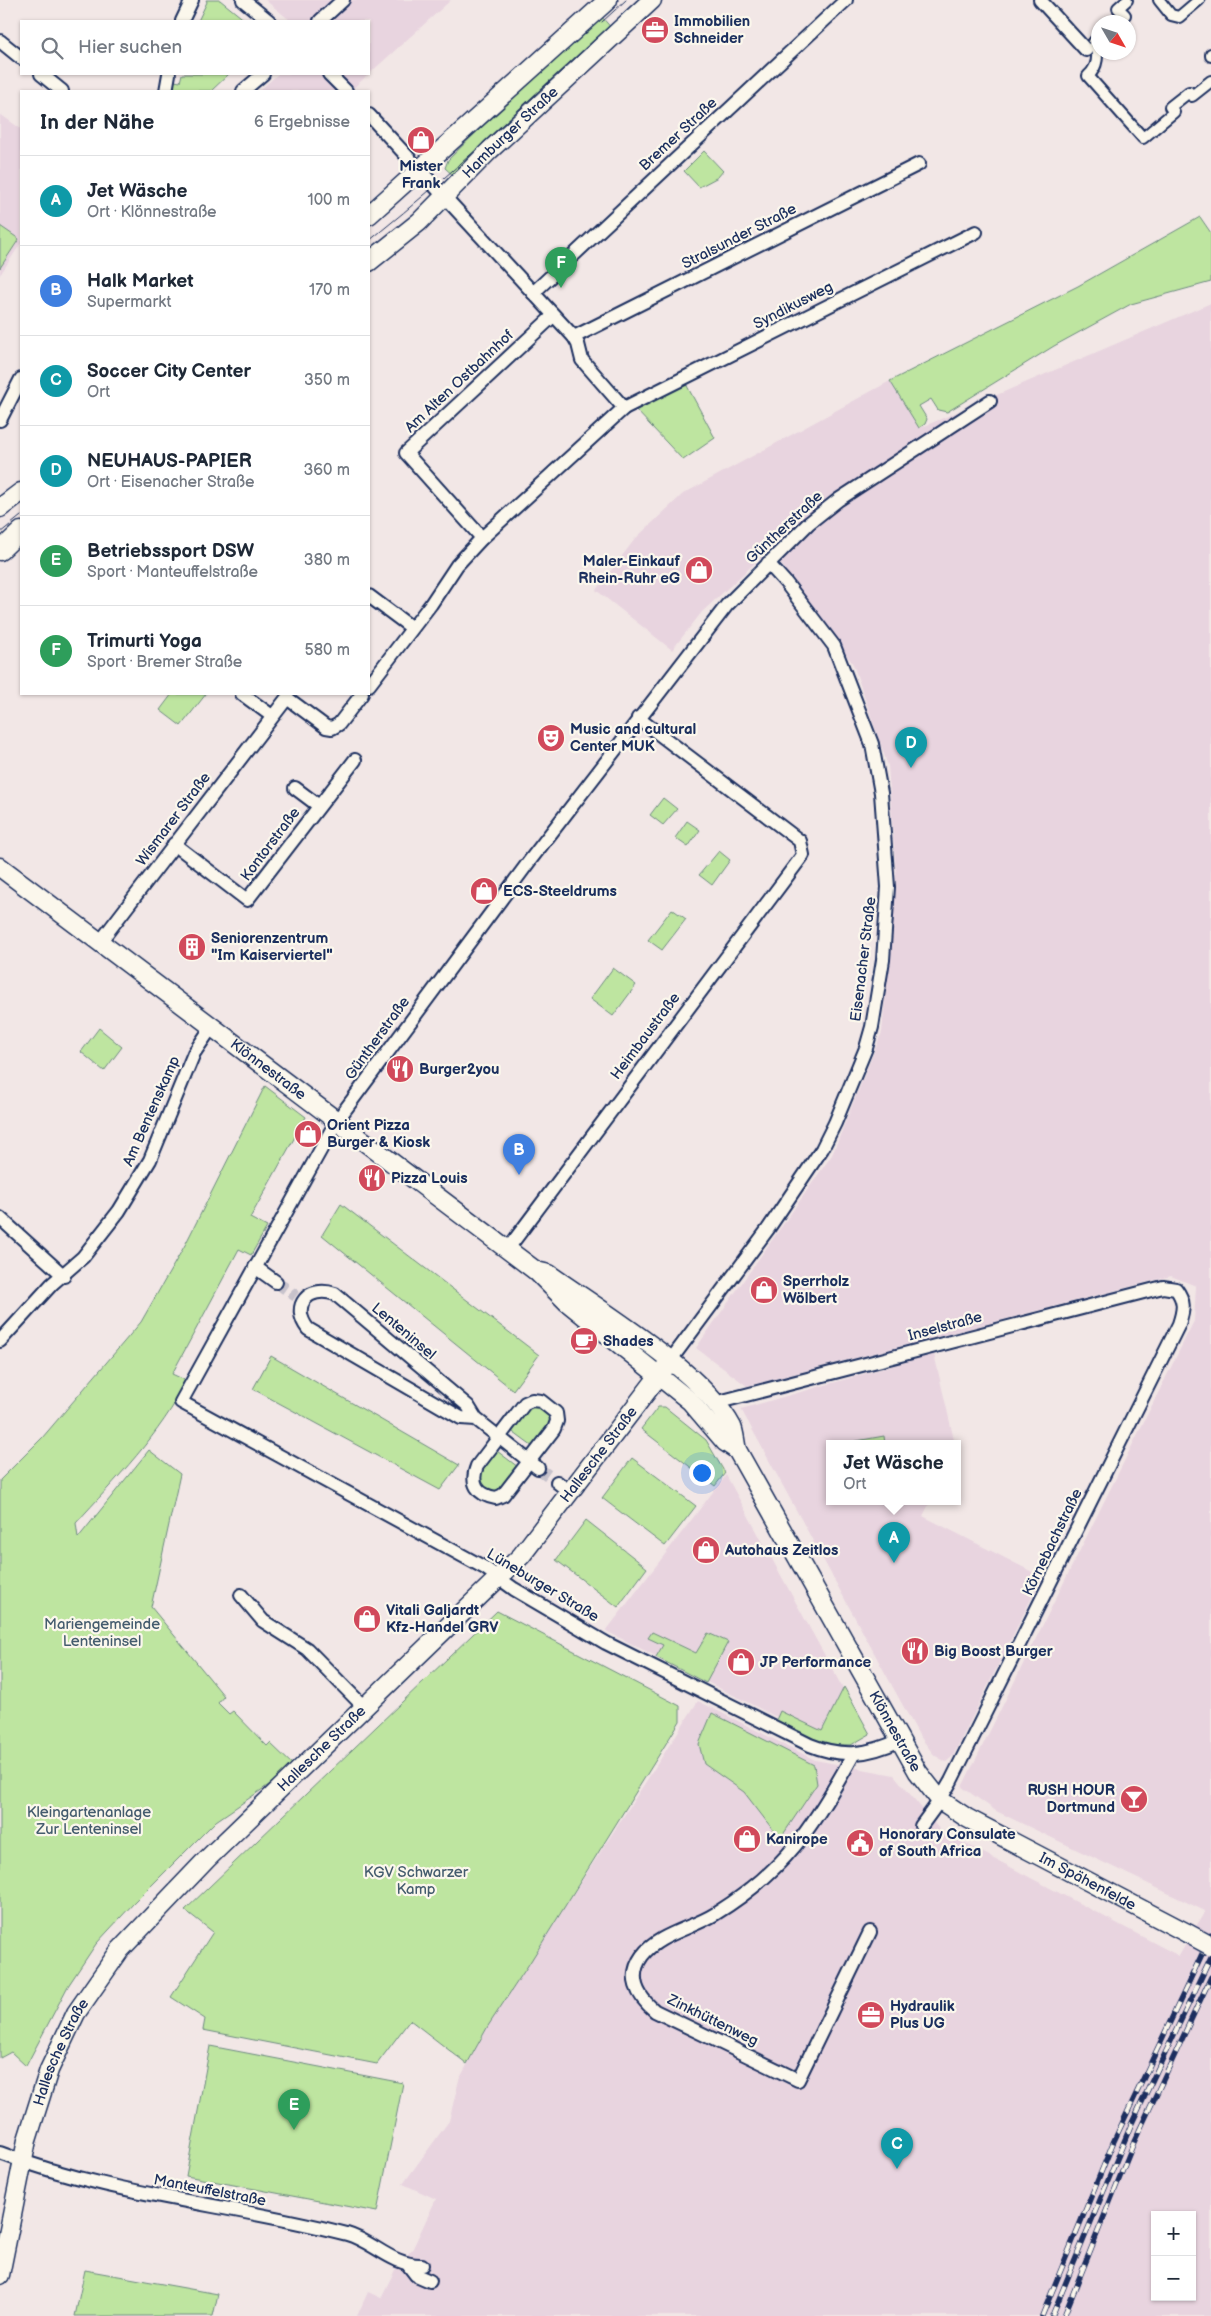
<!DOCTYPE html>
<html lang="de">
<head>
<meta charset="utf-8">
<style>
	body { margin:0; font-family:"Balsamiq Sans",sans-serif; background:#f6f6f7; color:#1f2937 }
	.controls { position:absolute; right:15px; bottom:15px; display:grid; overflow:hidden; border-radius:0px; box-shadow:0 1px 4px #0004 }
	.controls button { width:45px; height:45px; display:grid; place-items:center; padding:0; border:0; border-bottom:1px solid #e0e1e3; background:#fff; color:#1f2937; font:25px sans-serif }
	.compass { position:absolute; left:1091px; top:15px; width:45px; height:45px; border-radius:50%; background:#fff; box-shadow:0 1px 4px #0004; rotate:129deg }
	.you { position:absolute; left:701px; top:1472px; width:18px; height:18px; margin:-12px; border:4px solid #fff; border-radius:50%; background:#1a73e8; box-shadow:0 0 0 8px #1a73e833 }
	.badge { display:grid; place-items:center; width:32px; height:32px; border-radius:50%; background:#0b8043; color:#fff; font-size:16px; font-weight:700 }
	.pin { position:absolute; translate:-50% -41px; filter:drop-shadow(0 1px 2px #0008) }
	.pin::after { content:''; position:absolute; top:26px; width:18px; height:15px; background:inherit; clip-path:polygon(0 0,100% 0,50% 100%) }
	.popup { position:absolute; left:826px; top:1440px; width:135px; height:65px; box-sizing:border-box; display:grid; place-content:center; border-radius:0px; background:#fff; filter:drop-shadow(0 1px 4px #0005); font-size:16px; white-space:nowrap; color:#747a83 }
	.popup b { font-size:19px; color:#1f2937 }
	.popup::after { content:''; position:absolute; left:50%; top:100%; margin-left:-10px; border:10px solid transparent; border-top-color:#fff }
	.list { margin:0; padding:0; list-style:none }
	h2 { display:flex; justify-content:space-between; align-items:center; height:65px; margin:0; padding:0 20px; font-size:21px }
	h2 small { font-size:16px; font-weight:400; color:#747a83 }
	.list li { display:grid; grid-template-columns:32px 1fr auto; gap:15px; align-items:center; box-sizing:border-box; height:90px; padding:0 20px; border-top:1px solid #e0e1e3 }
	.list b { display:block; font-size:19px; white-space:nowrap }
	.list p { margin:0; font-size:16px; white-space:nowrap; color:#747a83 }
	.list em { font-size:16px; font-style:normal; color:#747a83 }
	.icon { flex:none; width:28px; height:28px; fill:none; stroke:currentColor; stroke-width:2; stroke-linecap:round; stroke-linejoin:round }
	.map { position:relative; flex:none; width:1211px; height:2316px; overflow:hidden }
	.search { position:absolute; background:#fff; box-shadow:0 1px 4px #0004; left:20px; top:20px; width:350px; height:55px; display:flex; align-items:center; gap:12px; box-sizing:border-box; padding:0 18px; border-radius:0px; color:#747a83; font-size:19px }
	.panel { position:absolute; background:#fff; box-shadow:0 1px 4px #0004; left:20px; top:90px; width:350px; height:605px; border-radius:0px }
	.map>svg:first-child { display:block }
</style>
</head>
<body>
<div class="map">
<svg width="1211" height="2316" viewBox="0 0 1211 2316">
	<rect width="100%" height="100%" fill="#f2e7e6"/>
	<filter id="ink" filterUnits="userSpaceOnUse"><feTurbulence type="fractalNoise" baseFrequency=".02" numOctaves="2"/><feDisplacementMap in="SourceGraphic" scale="10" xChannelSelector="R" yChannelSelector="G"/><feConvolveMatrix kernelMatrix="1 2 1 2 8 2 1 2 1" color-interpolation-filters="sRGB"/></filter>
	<g filter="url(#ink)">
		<!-- built -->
		<g fill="#e8d4df" fill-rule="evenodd">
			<path d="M265,0H451L350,91H259L278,74H369V21H291Z"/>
			<path d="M0,114L21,129V243L0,275Z"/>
			<path d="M1211,303V2316H357L368,2292L381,2298L395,2270L413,2248L436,2199L403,2184L449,2121L459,2080L488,2026L698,1701L815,1760L894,1775L940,1830L1179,1956L1205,1911L996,1811L962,1787L1194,1321L1196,1286L1171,1276L747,1386L696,1348L832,1155L882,1032L896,875L888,766L853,664L770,549L702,612L672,650L596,590L635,539L683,494L890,381L920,428ZM1155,2215H1192V2297H1155Z"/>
			<path d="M934,1354L955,1444H830V1502H930L923,1516L1042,1577L953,1756L946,1762L934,1755L919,1735L741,1409Z"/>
			<path d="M726,1475L865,1729L824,1741L606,1631Z"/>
		</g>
		<!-- green -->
		<g fill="#bee5a0" stroke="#6c8a7f">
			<path d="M206,0H220L246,21H198L207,2Z"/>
			<path d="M601,16L613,30L455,177L445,168L448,160L504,105Z"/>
			<path d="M182,74H229L211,91H169L170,80L180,82Z"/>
			<path d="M704,151L723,171L718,177L699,187L684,171Z"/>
			<path d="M1200,217L1211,233V282L1131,304L1054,346L947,412L938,410L931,399L919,406L927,419L925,424L919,428L890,381L1078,286Z"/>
			<path d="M0,226L19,239L0,268Z"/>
			<path d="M686,384L715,438L683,460L636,410Z"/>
			<path d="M172,694H206L181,726L160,710Z"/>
			<path d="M663,798L677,809L663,825L650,815Z"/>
			<path d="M687,821L700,830L688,847L675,838Z"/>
			<path d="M719,851L730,860L712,885L699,875Z"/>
			<path d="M672,909L686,919L662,950L648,940Z"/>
			<path d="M613,968L636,985L613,1016L590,999Z"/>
			<path d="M99,1028L122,1047L104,1071L81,1052Z"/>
			<path d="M265,1086L306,1117L250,1218L267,1227L251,1255L239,1249L172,1374L187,1381C161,1434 115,1480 76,1523L78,1538L149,1450L180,1474L151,1607L224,1696L218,1703L229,1714L233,1711L267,1746L270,1743L295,1767L216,1821L133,1904L96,1944L68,1986L26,2066L11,2052L0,2058V1480L42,1438L141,1322L185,1245Z"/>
			<path d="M341,1204L539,1355L513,1390L322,1235Z"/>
			<path d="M271,1356L459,1465L440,1490L253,1389Z"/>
			<path d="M531,1405H540L551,1416V1423L533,1447L510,1430L512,1426Z"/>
			<path d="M658,1407H665L706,1440L725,1473L715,1486L641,1429Z"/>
			<path d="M884,1436L885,1444H853L851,1442Z"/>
			<path d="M492,1451H497L518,1467L504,1489L492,1493L479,1484V1468Z"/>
			<path d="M632,1458L696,1506L665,1546L602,1498Z"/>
			<path d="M586,1520L647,1568L618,1607L556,1560Z"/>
			<path d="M497,1611L680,1706V1721L529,1964L488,2026L467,2064L410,2020L377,2064L203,2030L205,2019L171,1997L213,1932L185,1910Z"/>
			<path d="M652,1632L696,1653L708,1633L728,1642L706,1683L656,1657L663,1645L648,1638Z"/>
			<path d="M844,1687L870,1734L851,1745L825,1744L776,1720L780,1711L822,1731Z"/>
			<path d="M712,1713L814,1765L817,1784L780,1839L744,1792L704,1764L699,1744Z"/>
			<path d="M210,2046L403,2083L377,2212L186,2176Z"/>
			<path d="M85,2270L218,2294L213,2316H75Z"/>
		</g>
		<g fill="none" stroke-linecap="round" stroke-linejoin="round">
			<!-- minor-tunnel -->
			<g stroke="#c7c2cb" stroke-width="12" stroke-dasharray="12 6" stroke-linecap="butt">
				<path d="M276,1282L296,1296"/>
				<path d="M538,1468L557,1482"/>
			</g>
			<defs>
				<g id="pedestrian">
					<path d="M1159,0L1171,15L1179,17L1199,0"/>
					<path d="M1117,22L1125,15L1118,8L1127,0"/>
					<path d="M1098,38L1094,42C1099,54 1098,67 1088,76L1143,138L1174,112L1170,107L1189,92L1192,96L1211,81"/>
					<path d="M1211,54V56"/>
				</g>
				<g id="minor">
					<path d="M243,0L269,21"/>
					<path d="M1040,0L1086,50"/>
					<path d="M182,21L192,0"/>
					<path d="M320,21L343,0"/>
					<path d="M0,41L21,58"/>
					<path d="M41,74L62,91"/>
					<path d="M329,74L346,91"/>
					<path d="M166,91L169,74"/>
					<path d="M243,91L263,74"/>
					<path d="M369,115L574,337L578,344L582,360L624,408L482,538L457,565L431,604L369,685"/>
					<path d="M533,293L846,0"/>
					<path d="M574,337L919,164"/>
					<path d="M624,408L976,232"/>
					<path d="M0,420L21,379"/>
					<path d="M482,538L406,453L553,316"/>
					<path d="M369,596L412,628"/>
					<path d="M242,694L272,716"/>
					<path d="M295,788L319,806"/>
					<path d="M174,844L247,900L355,760"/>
					<path d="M100,942L287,698L326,727L332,728L339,724L362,694"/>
					<path d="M0,1218L64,1276"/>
					<path d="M507,1250L803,855L800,841L638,718"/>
					<path d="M255,1267L276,1282"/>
					<path d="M0,1341L52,1284L83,1257L119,1211L150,1160L194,1053L211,1028"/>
					<path d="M670,1361L768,1229L822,1149L835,1123L866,1048L872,1027L883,960L888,887L881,793L872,744L834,646L786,583L768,563"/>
					<path d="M532,1400L541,1401L556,1413L557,1421L554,1429L503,1495L496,1498C477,1495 470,1483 477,1466L525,1403Z"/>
					<path d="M715,1403L1163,1287L1176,1289C1185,1301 1184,1309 1179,1324L951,1781L940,1800L921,1826"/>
					<path d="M476,1419L461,1418L308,1329C290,1306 308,1285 335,1294L468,1406L476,1419L538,1468"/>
					<path d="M557,1482L571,1493"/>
					<path d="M241,1595L263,1621L307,1649L365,1708"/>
					<path d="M900,1740C869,1755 842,1758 810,1745L606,1643L514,1589L485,1568L181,1402L336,1122L531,859L727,605L809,523L838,500L990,401"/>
					<path d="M853,1755C814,1826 785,1871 715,1914C693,1928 658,1934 642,1956C627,1977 637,1996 655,2011L798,2080L870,1932"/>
					<path d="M0,2153C112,2196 231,2204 347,2234C373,2241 392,2266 422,2265"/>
					<path d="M409,2266L416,2275L430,2281"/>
				</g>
				<g id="secondary">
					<path d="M369,215L608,0"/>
					<path id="s1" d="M369,262L419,222L490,150L652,0"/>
					<path d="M0,508L21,492"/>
					<path d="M0,551L21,531"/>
					<path id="s2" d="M0,867L536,1271L567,1302L690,1401L725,1442L737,1450"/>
					<path id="s3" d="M536,1271L549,1274C601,1311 703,1372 732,1427C735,1434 735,1443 737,1450L900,1740L918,1772L940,1800L967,1818L1187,1933"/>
					<path id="s4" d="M0,2275L27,2140L49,2070L76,2013L120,1950L207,1859L521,1556L670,1361"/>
				</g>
			</defs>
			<!-- pedestrian casing -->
			<use href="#pedestrian" stroke="#1b2f5e" stroke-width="14"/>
			<!-- minor casing -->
			<use href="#minor" stroke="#1b2f5e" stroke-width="16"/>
			<!-- secondary casing -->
			<use href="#secondary" stroke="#1b2f5e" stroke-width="21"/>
			<!-- pedestrian -->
			<use href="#pedestrian" stroke="#fbf7ec" stroke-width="10"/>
			<!-- minor -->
			<use href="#minor" stroke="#fbf7ec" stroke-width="12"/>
			<!-- secondary -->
			<use href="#secondary" stroke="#fbf7ec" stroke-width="18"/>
			<!-- tram -->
			<g stroke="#1b2f5e" stroke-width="1">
				<path d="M602,22L626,0"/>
				<path d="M369,241C462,166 550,83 637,0"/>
				<path d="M0,533L21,516"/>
			</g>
			<defs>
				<g id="rail">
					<path d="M1042,2316L1113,2143L1211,1935"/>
					<path d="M1052,2316L1131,2125L1211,1957"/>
					<path d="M1064,2316L1134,2142L1211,1977"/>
				</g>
			</defs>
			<!-- rail casing -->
			<use href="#rail" stroke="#1b2f5e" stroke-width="5.5"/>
			<!-- rail -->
			<use href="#rail" stroke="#fbf7ec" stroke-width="4" stroke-dasharray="11" stroke-linecap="butt"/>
			<defs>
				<path id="secondary-bridge" d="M1187,1933L1211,1946"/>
			</defs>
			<!-- secondary-bridge casing -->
			<use href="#secondary-bridge" stroke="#1b2f5e" stroke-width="21" stroke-linecap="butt"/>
			<!-- secondary-bridge -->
			<use href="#secondary-bridge" stroke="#fbf7ec" stroke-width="18"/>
		</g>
	</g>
	<!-- icons -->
	<defs>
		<symbol id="office-disc" viewBox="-11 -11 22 22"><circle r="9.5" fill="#d1495b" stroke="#fbf7ec"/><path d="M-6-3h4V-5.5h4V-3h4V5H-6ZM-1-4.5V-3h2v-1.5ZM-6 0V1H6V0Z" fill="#fff"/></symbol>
		<symbol id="shop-disc" viewBox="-11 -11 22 22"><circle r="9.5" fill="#d1495b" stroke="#fbf7ec"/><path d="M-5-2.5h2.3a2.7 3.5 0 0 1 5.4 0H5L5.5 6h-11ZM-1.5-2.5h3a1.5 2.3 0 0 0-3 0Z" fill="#fff"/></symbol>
		<symbol id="theatre-disc" viewBox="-11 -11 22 22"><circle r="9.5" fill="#d1495b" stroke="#fbf7ec"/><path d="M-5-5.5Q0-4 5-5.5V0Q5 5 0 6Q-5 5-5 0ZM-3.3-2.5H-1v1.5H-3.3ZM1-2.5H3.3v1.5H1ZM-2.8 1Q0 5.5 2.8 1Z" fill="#fff"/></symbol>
		<symbol id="building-disc" viewBox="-11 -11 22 22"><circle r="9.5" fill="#d1495b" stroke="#fbf7ec"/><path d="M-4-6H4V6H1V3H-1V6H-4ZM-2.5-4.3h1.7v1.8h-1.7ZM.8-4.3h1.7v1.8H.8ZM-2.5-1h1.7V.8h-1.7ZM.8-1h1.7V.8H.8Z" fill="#fff"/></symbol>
		<symbol id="restaurant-disc" viewBox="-11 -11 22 22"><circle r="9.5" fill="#d1495b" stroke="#fbf7ec"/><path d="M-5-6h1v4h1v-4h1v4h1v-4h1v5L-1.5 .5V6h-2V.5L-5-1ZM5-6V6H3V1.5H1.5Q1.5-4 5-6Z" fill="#fff"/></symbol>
		<symbol id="cafe-disc" viewBox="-11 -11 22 22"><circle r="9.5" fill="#d1495b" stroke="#fbf7ec"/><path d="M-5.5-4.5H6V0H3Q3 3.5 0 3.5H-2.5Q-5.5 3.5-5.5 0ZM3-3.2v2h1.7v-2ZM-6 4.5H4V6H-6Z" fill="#fff"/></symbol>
		<symbol id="bar-disc" viewBox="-11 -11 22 22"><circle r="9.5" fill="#d1495b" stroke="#fbf7ec"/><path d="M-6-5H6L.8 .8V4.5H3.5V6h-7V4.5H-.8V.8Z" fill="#fff"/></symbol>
		<symbol id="civic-disc" viewBox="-11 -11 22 22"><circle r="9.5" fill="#d1495b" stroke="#fbf7ec"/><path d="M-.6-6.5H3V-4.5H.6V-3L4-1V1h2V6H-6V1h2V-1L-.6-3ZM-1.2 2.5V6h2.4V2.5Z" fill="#fff"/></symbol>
	</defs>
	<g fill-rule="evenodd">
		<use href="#office-disc" x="639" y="14" width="32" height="32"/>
		<use href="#shop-disc" x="405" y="124" width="32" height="32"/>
		<use href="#shop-disc" x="683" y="554" width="32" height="32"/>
		<use href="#theatre-disc" x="535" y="722" width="32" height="32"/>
		<use href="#shop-disc" x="468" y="875" width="32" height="32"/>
		<use href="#building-disc" x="176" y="931" width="32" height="32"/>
		<use href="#restaurant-disc" x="384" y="1053" width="32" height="32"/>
		<use href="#shop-disc" x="292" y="1118" width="32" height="32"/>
		<use href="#restaurant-disc" x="356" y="1162" width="32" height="32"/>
		<use href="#shop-disc" x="748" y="1274" width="32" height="32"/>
		<use href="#cafe-disc" x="568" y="1325" width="32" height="32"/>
		<use href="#shop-disc" x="690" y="1534" width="32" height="32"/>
		<use href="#shop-disc" x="351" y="1603" width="32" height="32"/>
		<use href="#restaurant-disc" x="899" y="1635" width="32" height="32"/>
		<use href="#shop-disc" x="725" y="1646" width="32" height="32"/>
		<use href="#bar-disc" x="1118" y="1783" width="32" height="32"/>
		<use href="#shop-disc" x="731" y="1823" width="32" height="32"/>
		<use href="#civic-disc" x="844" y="1827" width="32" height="32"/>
		<use href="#office-disc" x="855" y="1999" width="32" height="32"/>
	</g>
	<g text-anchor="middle" stroke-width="4.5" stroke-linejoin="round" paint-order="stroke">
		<!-- poi labels -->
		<g font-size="15" font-weight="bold" fill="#1b2f5e" stroke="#fbf7ec" text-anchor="start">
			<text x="674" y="26">Immobilien<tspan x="674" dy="17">Schneider</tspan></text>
			<text x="421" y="171" text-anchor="middle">Mister<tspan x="421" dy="17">Frank</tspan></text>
			<text x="680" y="566" text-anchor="end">Maler-Einkauf<tspan x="680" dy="17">Rhein-Ruhr eG</tspan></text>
			<text x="570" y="734">Music and cultural<tspan x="570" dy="17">Center MUK</tspan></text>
			<text x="503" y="896">ECS-Steeldrums</text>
			<text x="211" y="943">Seniorenzentrum<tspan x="211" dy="17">"Im Kaiserviertel"</tspan></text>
			<text x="419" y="1074">Burger2you</text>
			<text x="327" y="1130">Orient Pizza<tspan x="327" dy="17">Burger &amp; Kiosk</tspan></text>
			<text x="391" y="1183">Pizza Louis</text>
			<text x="783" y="1286">Sperrholz<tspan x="783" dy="17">Wölbert</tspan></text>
			<text x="603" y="1346">Shades</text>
			<text x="725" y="1555">Autohaus Zeitlos</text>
			<text x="386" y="1615">Vitali Galjardt<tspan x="386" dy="17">Kfz-Handel GRV</tspan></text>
			<text x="934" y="1656">Big Boost Burger</text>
			<text x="760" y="1667">JP Performance</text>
			<text x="1115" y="1795" text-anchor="end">RUSH HOUR<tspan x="1115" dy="17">Dortmund</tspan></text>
			<text x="879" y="1839">Honorary Consulate<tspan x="879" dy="17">of South Africa</tspan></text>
			<text x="766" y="1844">Kanirope</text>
			<text x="890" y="2011">Hydraulik<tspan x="890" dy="17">Plus UG</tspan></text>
		</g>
		<!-- street labels -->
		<g font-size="15" fill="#1b2f5e" stroke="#fbf7ec">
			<text dy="5" stroke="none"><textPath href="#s1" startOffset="192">Hamburger Straße</textPath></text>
			<text transform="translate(678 134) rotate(-43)" y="5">Bremer Straße</text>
			<text transform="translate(739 236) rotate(-27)" y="5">Stralsunder Straße</text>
			<text transform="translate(793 305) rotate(-27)" y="5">Syndikusweg</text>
			<text transform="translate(459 381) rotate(-43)" y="5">Am Alten Ostbahnhof</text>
			<text transform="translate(784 527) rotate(-43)" y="5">Güntherstraße</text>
			<text transform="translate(173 819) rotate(-53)" y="5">Wismarer Straße</text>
			<text transform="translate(270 844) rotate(-53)" y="5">Kontorstraße</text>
			<text transform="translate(863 959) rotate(-83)" y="5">Eisenacher Straße</text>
			<text transform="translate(645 1036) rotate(-53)" y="5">Heimbaustraße</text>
			<text transform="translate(377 1038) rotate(-54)" y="5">Güntherstraße</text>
			<text dy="5" stroke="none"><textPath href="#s2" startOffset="336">Klönnestraße</textPath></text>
			<text transform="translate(151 1111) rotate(-66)" y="5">Am Bentenskamp</text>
			<text transform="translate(945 1326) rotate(-15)" y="5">Inselstraße</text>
			<text transform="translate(404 1331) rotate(40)" y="5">Lenteninsel</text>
			<text dy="5" stroke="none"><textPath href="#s4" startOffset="1041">Hallesche Straße</textPath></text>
			<text transform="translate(1052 1542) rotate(-64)" y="5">Körnebachstraße</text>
			<text transform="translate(543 1585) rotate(31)" y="5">Lüneburger Straße</text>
			<text dy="5" stroke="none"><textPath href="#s3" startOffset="600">Klönnestraße</textPath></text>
			<text dy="5" stroke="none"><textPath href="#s4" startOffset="636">Hallesche Straße</textPath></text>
			<text dy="5" stroke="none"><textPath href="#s3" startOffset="851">Im Spähenfelde</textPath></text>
			<text transform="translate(713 2020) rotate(26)" y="5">Zinkhüttenweg</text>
			<text dy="5" stroke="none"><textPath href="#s4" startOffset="232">Hallesche Straße</textPath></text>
			<text transform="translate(210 2190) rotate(11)" y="5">Manteuffelstraße</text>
		</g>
		<!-- park labels -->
		<g font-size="15" fill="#445c6e" stroke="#fbf7ec">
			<text x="102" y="1629">Mariengemeinde<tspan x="102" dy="17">Lenteninsel</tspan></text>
			<text x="89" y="1817">Kleingartenanlage<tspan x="89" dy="17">Zur Lenteninsel</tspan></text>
			<text x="416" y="1877">KGV Schwarzer<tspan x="416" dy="17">Kamp</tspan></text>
		</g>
	</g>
</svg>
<div class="controls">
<button>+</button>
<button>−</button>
</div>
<svg class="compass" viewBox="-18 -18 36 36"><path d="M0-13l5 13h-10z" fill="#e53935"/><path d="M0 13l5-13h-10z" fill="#747a83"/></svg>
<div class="you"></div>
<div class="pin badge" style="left:894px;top:1563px;background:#0f9aa8">A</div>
<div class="popup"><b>Jet Wäsche</b>Ort</div>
<div class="pin badge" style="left:519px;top:1175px;background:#3f7fe0">B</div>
<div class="pin badge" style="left:897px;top:2169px;background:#0f9aa8">C</div>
<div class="pin badge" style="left:911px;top:768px;background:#0f9aa8">D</div>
<div class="pin badge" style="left:294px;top:2130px;background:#2e9e5b">E</div>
<div class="pin badge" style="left:561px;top:288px;background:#2e9e5b">F</div>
<div class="search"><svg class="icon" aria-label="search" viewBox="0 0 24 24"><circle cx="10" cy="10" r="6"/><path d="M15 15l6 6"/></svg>Hier suchen</div>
<section class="panel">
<h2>In der Nähe<small>6 Ergebnisse</small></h2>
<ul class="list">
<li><span class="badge" style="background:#0f9aa8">A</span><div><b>Jet Wäsche</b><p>Ort · Klönnestraße</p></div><em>100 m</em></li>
<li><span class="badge" style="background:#3f7fe0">B</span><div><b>Halk Market</b><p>Supermarkt</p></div><em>170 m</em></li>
<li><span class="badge" style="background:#0f9aa8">C</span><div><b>Soccer City Center</b><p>Ort</p></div><em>350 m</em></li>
<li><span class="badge" style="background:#0f9aa8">D</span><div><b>NEUHAUS-PAPIER</b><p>Ort · Eisenacher Straße</p></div><em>360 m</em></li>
<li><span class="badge" style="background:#2e9e5b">E</span><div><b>Betriebssport DSW</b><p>Sport · Manteuffelstraße</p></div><em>380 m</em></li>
<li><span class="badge" style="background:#2e9e5b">F</span><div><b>Trimurti Yoga</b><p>Sport · Bremer Straße</p></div><em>580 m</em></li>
</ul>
</section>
</div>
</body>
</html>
